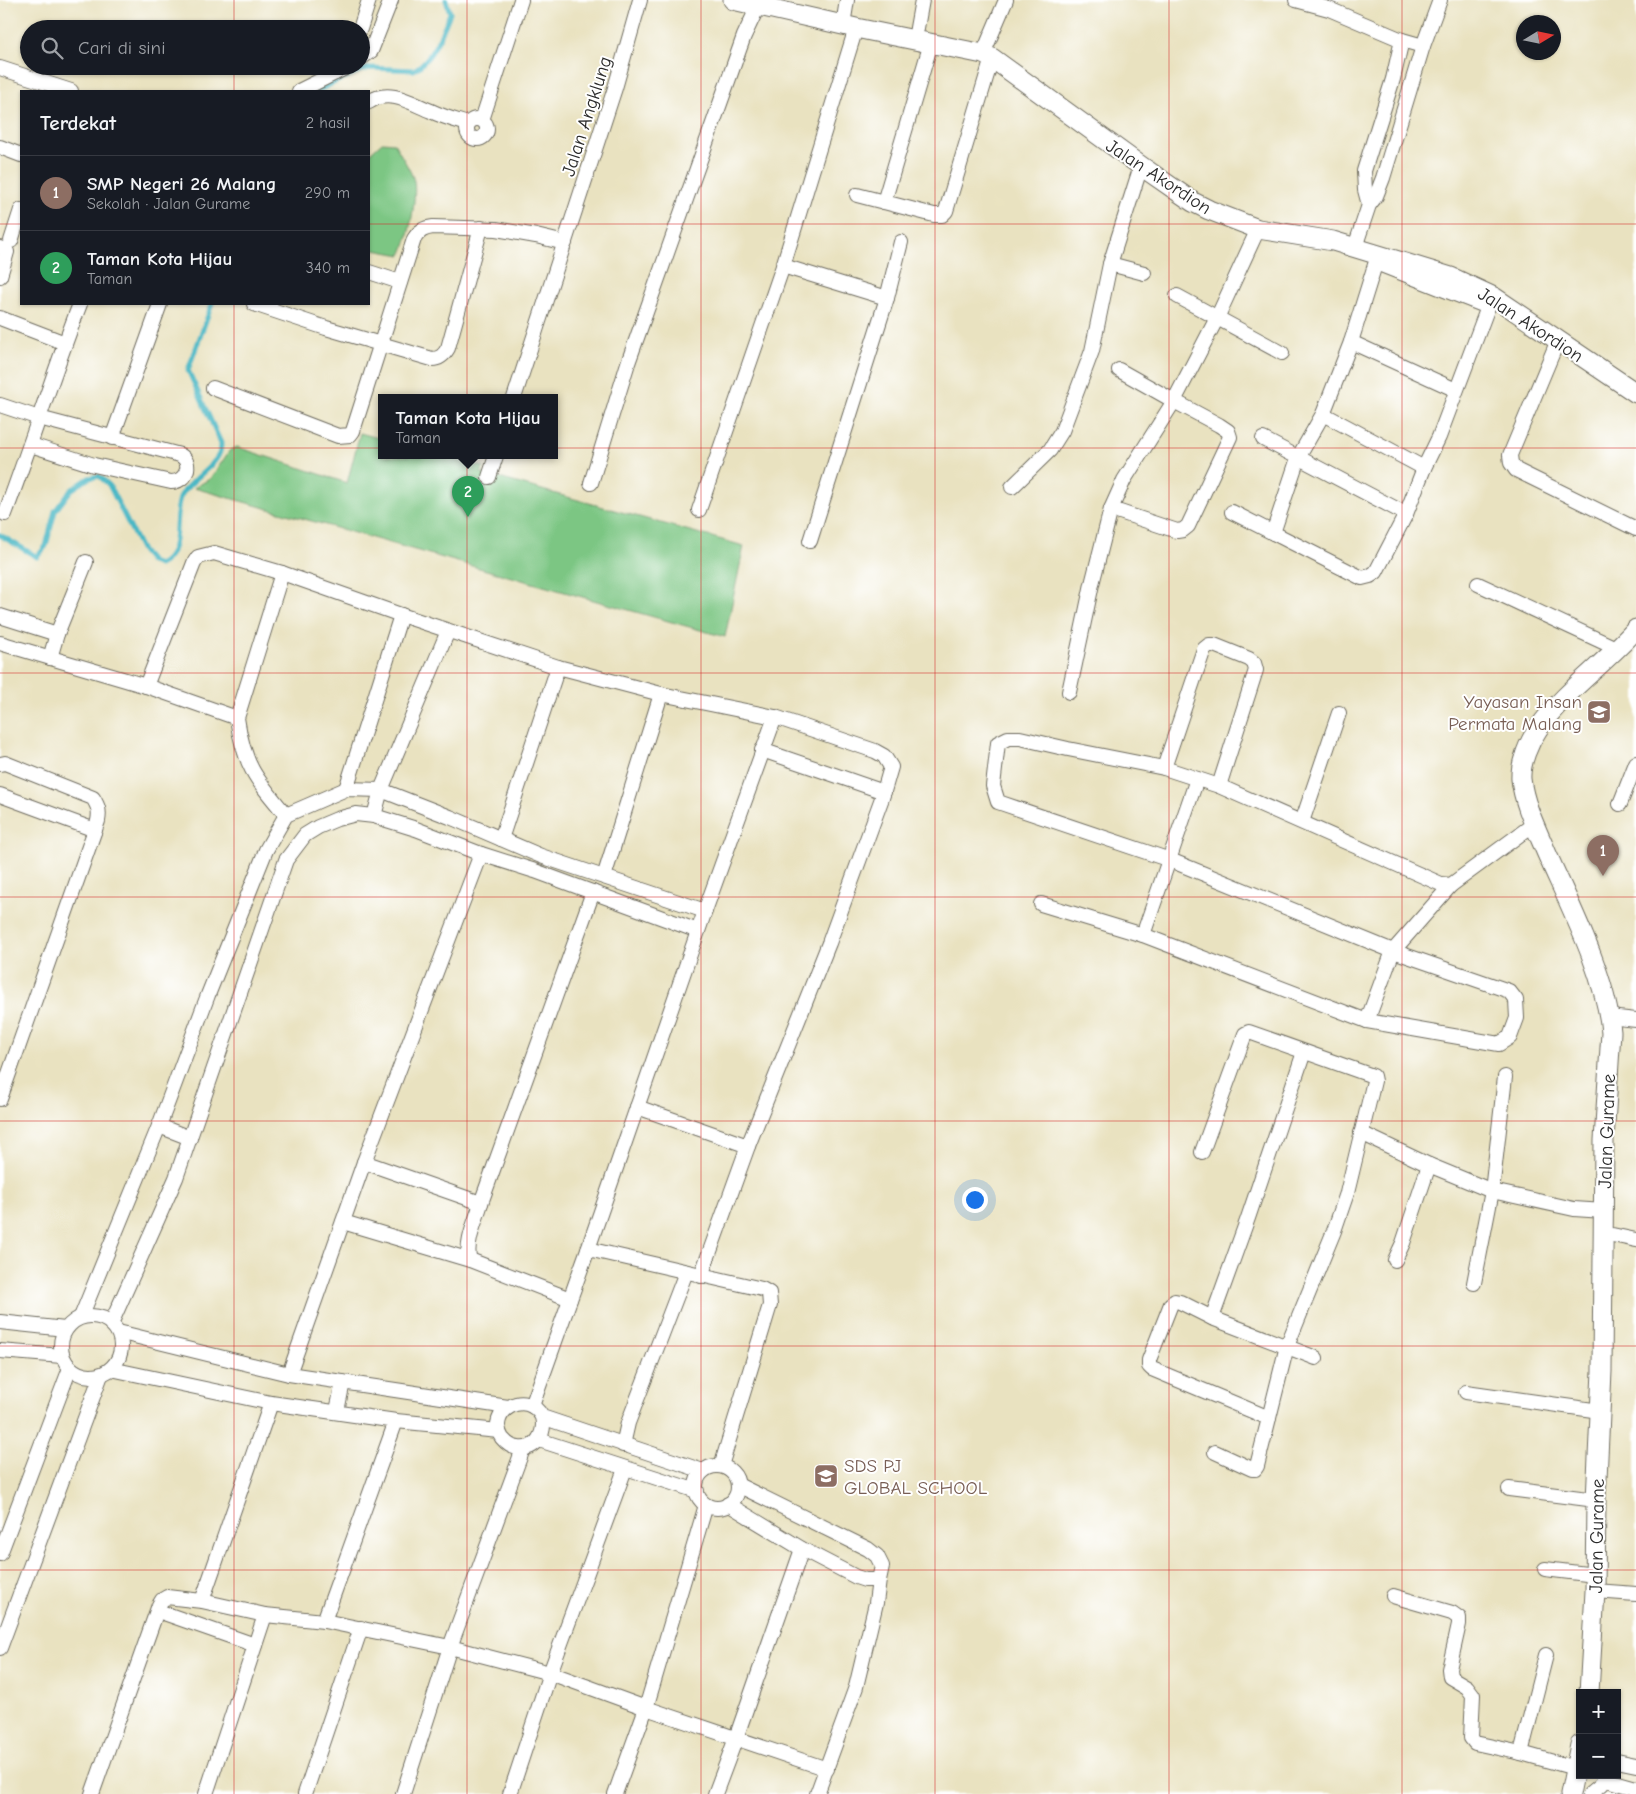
<!DOCTYPE html>
<html lang="id">
<head>
<meta charset="utf-8">
<style>
	body { margin:0; font-family:"Comic Neue",sans-serif; background:#242831; color:#f1f3f6 }
	.controls { position:absolute; right:15px; bottom:15px; display:grid; overflow:hidden; border-radius:0px; box-shadow:0 1px 4px #0004 }
	.controls button { width:45px; height:45px; display:grid; place-items:center; padding:0; border:0; border-bottom:1px solid #363941; background:#171b24; color:#f1f3f6; font:25px sans-serif }
	.compass { position:absolute; left:1516px; top:15px; width:45px; height:45px; border-radius:50%; background:#171b24; box-shadow:0 1px 4px #0004; rotate:80deg }
	.you { position:absolute; left:974px; top:1199px; width:18px; height:18px; margin:-12px; border:4px solid #fff; border-radius:50%; background:#1a73e8; box-shadow:0 0 0 8px #1a73e833 }
	.badge { display:grid; place-items:center; width:32px; height:32px; border-radius:50%; background:#d1495b; color:#fff; font-size:16px; font-weight:700 }
	.pin { position:absolute; translate:-50% -41px; filter:drop-shadow(0 1px 2px #0008) }
	.pin::after { content:''; position:absolute; top:26px; width:18px; height:15px; background:inherit; clip-path:polygon(0 0,100% 0,50% 100%) }
	.popup { position:absolute; left:378px; top:394px; width:180px; height:65px; box-sizing:border-box; display:grid; place-content:center; border-radius:0px; background:#171b24; filter:drop-shadow(0 1px 4px #0005); font-size:16px; white-space:nowrap; color:#9ea1a6 }
	.popup b { font-size:19px; color:#f1f3f6 }
	.popup::after { content:''; position:absolute; left:50%; top:100%; margin-left:-10px; border:10px solid transparent; border-top-color:#171b24 }
	.list { margin:0; padding:0; list-style:none }
	h2 { display:flex; justify-content:space-between; align-items:center; height:65px; margin:0; padding:0 20px; font-size:21px }
	h2 small { font-size:16px; font-weight:400; color:#9ea1a6 }
	.list li { display:grid; grid-template-columns:32px 1fr auto; gap:15px; align-items:center; box-sizing:border-box; height:75px; padding:0 20px; border-top:1px solid #363941 }
	.list b { display:block; font-size:19px; white-space:nowrap }
	.list p { margin:0; font-size:16px; white-space:nowrap; color:#9ea1a6 }
	.list em { font-size:16px; font-style:normal; color:#9ea1a6 }
	.icon { flex:none; width:28px; height:28px; fill:none; stroke:currentColor; stroke-width:2; stroke-linecap:round; stroke-linejoin:round }
	.map { position:relative; flex:none; width:1636px; height:1794px; overflow:hidden }
	.search { position:absolute; background:#171b24; box-shadow:0 1px 4px #0004; left:20px; top:20px; width:350px; height:55px; display:flex; align-items:center; gap:12px; box-sizing:border-box; padding:0 18px; border-radius:28px; color:#9ea1a6; font-size:19px }
	.panel { position:absolute; background:#171b24; box-shadow:0 1px 4px #0004; left:20px; top:90px; width:350px; height:215px; border-radius:0px }
	.map>svg:first-child { display:block }
</style>
</head>
<body>
<div class="map">
<svg width="1636" height="1794" viewBox="0 0 1636 1794">
	<rect width="100%" height="100%" fill="#fff"/>
	<filter id="ink" filterUnits="userSpaceOnUse"><feTurbulence type="fractalNoise" baseFrequency=".02" numOctaves="2"/><feDisplacementMap in="SourceGraphic" scale="10" xChannelSelector="R" yChannelSelector="G"/><feConvolveMatrix kernelMatrix="1 2 1 2 8 2 1 2 1" color-interpolation-filters="sRGB"/></filter>
	<filter id="wash" filterUnits="userSpaceOnUse"><feTurbulence type="fractalNoise" baseFrequency=".0096" numOctaves="4" result="noise"/><feDisplacementMap in="SourceGraphic" scale="20" xChannelSelector="R" yChannelSelector="G"/><feGaussianBlur stdDeviation="1.12" result="paint"/><feColorMatrix in="noise" values="0 0 0 0 0 0 0 0 0 0 0 0 0 0 0 0 0 1.4 0 .05"/><feComposite in="paint" operator="in"/></filter>
	<g filter="url(#wash)">
		<rect width="100%" height="100%" fill="#e9e2c0"/>
		<!-- green -->
		<g fill="#7cc683" stroke="#547857">
			<path d="M382,142L394,143C399,152 412,172 414,181C417,197 409,241 401,255L369,249V154Z"/>
			<path d="M360,433L382,439V456H444L484,467L481,473L744,546L725,637L194,488L211,478L230,450L237,447L347,483Z"/>
		</g>
		<g fill="none" stroke-linecap="round" stroke-linejoin="round">
			<!-- stream -->
			<g stroke="#4bb8c5" stroke-width="5">
				<path d="M317,91L356,72L370,68L414,70C432,60 443,31 450,13L446,0"/>
				<path d="M0,535L37,557L46,546L55,511L71,490L89,478L99,476L109,485L142,551L151,562L159,565C183,554 172,521 180,498C185,483 213,469 219,454C221,451 221,446 221,443L188,370L212,304"/>
			</g>
		</g>
	</g>
	<g filter="url(#ink)">
		<g fill="none" stroke-linecap="round" stroke-linejoin="round">
			<defs>
				<g id="street">
					<path d="M1296,0L1329,9L1402,40L1423,46"/>
					<path d="M843,25L847,0"/>
					<path d="M360,29L369,0"/>
					<path d="M915,39L922,0"/>
					<path d="M931,43L884,202L934,215H942L946,211L992,58"/>
					<path d="M983,54L1006,0"/>
					<path d="M361,58L371,51L391,0"/>
					<path d="M317,66L335,73"/>
					<path d="M0,68L71,91"/>
					<path d="M299,91L349,66"/>
					<path d="M369,102C389,88 411,103 431,111C443,117 455,120 468,124"/>
					<circle cx="477" cy="129" r="10"/>
					<path d="M482,120L521,0"/>
					<path d="M0,147L21,155"/>
					<path d="M857,195L884,202"/>
					<path d="M1369,205L1365,190L1364,171L1393,79L1402,40"/>
					<path d="M11,241L21,210"/>
					<path d="M1355,247L1369,205L1376,196L1383,178L1423,46L1440,0"/>
					<path d="M0,248L5,249L7,252L0,276"/>
					<path d="M1376,263L1488,307"/>
					<path d="M1110,264L1144,273"/>
					<path d="M783,266L887,298"/>
					<path d="M369,272L400,282"/>
					<path d="M1177,296L1282,353"/>
					<path d="M254,304L326,328L432,359C440,359 444,355 448,348L481,228"/>
					<path d="M0,318L65,343"/>
					<path d="M1558,340L1510,455L1511,463L1516,470L1636,529"/>
					<path d="M1351,342L1456,390"/>
					<path d="M213,388L338,436L350,435L353,431L414,239C419,231 424,228 433,227L496,229L536,236L565,243"/>
					<path d="M514,398L615,88L640,0"/>
					<path d="M0,405L39,418L180,455C194,463 186,482 171,482L94,465L31,445"/>
					<path d="M1323,414L1424,468"/>
					<path d="M112,438L160,304"/>
					<path d="M1263,439L1406,514"/>
					<path d="M489,477L496,456"/>
					<path d="M591,483L628,363L744,36L761,0"/>
					<path d="M1012,487L1050,450L1062,431L1092,351L1110,264L1141,166"/>
					<path d="M1111,509L1177,531L1183,530L1188,526L1230,437L1228,431L1219,425L1174,401L1119,370"/>
					<path d="M699,510L783,266L856,28"/>
					<path d="M1232,512L1362,578L1370,576L1376,572L1406,514L1424,468L1439,437L1488,307L1494,297"/>
					<path d="M5,514C31,445 53,373 80,304"/>
					<path d="M1273,533L1298,458L1323,414L1351,342L1378,255"/>
					<path d="M810,541L887,298L901,242"/>
					<path d="M282,573L237,718C244,766 256,779 286,815"/>
					<path d="M1478,584L1618,649"/>
					<path d="M0,616L57,634"/>
					<path d="M0,643L146,686L237,718"/>
					<path d="M50,658L57,634L86,562"/>
					<path d="M146,686L194,563L198,557L214,553L282,573L401,615L558,667L661,694L775,717L875,751L884,756L891,767L882,798L829,943L748,1146L701,1276"/>
					<path d="M1069,692L1092,584L1111,509L1124,480L1174,401L1217,318L1258,229"/>
					<path d="M762,750L884,792"/>
					<path d="M0,764L5,763L93,798C98,806 100,811 98,821L0,1099"/>
					<path d="M1164,768L1204,649L1209,645H1214L1249,659L1254,663L1256,670L1219,786"/>
					<path d="M346,789L401,615"/>
					<path d="M0,795L95,830"/>
					<path d="M1620,804L1636,763"/>
					<path d="M374,816L381,790L448,631"/>
					<path d="M1302,822L1339,713"/>
					<path d="M501,839L558,667"/>
					<path d="M604,877L661,694"/>
					<path d="M1041,904L1143,935L1367,1021L1499,1044L1510,1037L1517,1018L1516,1000L1509,991L1393,951L1170,860L998,802L993,786L998,743L1008,738H1020L1068,749L1164,768L1219,786L1441,884L1451,885L1534,824"/>
					<path d="M1143,935L1197,779"/>
					<path d="M1609,1017L1636,1020"/>
					<path d="M1367,1021L1393,951L1451,885"/>
					<path d="M1304,1052L1248,1218L1212,1318L1316,1358"/>
					<path d="M637,1107L748,1146"/>
					<path d="M159,1126L190,1138"/>
					<path d="M1361,1133L1429,1165L1492,1191L1574,1209L1604,1211"/>
					<path d="M1202,1152L1245,1034L1249,1032L1373,1076L1374,1081L1347,1193L1334,1231L1287,1346L1257,1466L1255,1469H1252L1215,1452"/>
					<path d="M364,1162L481,1203"/>
					<path d="M343,1222L470,1260L570,1299"/>
					<path d="M1603,1233L1636,1240"/>
					<path d="M588,1249L762,1289L769,1293L770,1305L721,1466"/>
					<path d="M470,1260C464,1245 477,1218 481,1203L593,892"/>
					<path d="M1395,1260L1403,1243L1429,1165"/>
					<path d="M1474,1283L1492,1191L1505,1077"/>
					<circle cx="91" cy="1346" r="30"/>
					<path d="M81,1317L159,1126L208,995L266,850L286,815L346,789L381,790L450,817L541,856L705,911"/>
					<path d="M1212,1318L1180,1302L1175,1301L1171,1304L1149,1360V1366L1152,1369L1269,1418"/>
					<path d="M0,1322L65,1329"/>
					<path d="M111,1324L176,1178L286,860L305,835L318,827L337,819L356,814L374,816L416,829L481,854L535,871L698,931"/>
					<path d="M118,1332L289,1374L508,1407"/>
					<path d="M0,1351L62,1356"/>
					<path d="M111,1369L271,1403L396,1421L499,1431"/>
					<path d="M289,1374L364,1162L481,854"/>
					<path d="M1466,1392L1600,1411"/>
					<path d="M532,1406L588,1249L705,911L775,717"/>
					<path d="M337,1411L343,1382"/>
					<path d="M542,1417C546,1433 536,1451 518,1448C511,1447 506,1443 502,1438C485,1412 527,1387 542,1417L703,1471"/>
					<path d="M539,1440L697,1491"/>
					<path d="M623,1445L628,1423L686,1272"/>
					<circle cx="717" cy="1487" r="21"/>
					<path d="M738,1485L868,1549L877,1556L882,1566L879,1580L876,1603L856,1687L817,1794"/>
					<path d="M1509,1489L1596,1500"/>
					<path d="M728,1504L802,1549L856,1577L865,1580H879"/>
					<path d="M0,1554L70,1368"/>
					<path d="M1545,1569L1595,1575"/>
					<path d="M1595,1591L1636,1594"/>
					<path d="M1393,1596L1452,1613L1459,1618V1624L1449,1669L1450,1677L1467,1687L1473,1695L1471,1738L1475,1743L1521,1753L1575,1768"/>
					<path d="M202,1601L271,1403"/>
					<path d="M158,1611L255,1645"/>
					<path d="M324,1621L396,1421"/>
					<path d="M0,1648L101,1375"/>
					<path d="M1521,1753L1546,1655"/>
					<path d="M1617,1761L1636,1765"/>
					<path d="M1604,1779L1636,1788"/>
					<path d="M92,1794L159,1605L162,1600L167,1597L202,1601L265,1615L324,1621L450,1647L550,1673L646,1708L827,1769"/>
					<path d="M206,1794L265,1615"/>
					<path d="M305,1794L361,1628"/>
					<path d="M403,1794L450,1647L523,1449"/>
					<path d="M510,1794L550,1673L625,1469"/>
					<path d="M615,1794L646,1708L706,1505"/>
					<path d="M715,1794L736,1738L802,1549"/>
					<path d="M1590,1794L1602,1784L1605,1775"/>
				</g>
				<g id="secondary">
					<path d="M733,0L856,28L983,54L992,58L1141,166L1193,202L1209,210L1258,229L1333,241L1451,277L1494,297L1636,393"/>
					<path d="M1589,1693L1595,1591L1596,1500L1602,1371L1604,1140L1611,1032C1606,975 1570,906 1547,854C1537,830 1524,805 1521,779C1520,763 1529,742 1538,729C1565,690 1605,664 1636,629"/>
					<path d="M1570,1794L1580,1745"/>
				</g>
			</defs>
			<!-- street casing -->
			<use href="#street" stroke="#6e6b5f" stroke-width="16"/>
			<!-- secondary casing -->
			<use href="#secondary" stroke="#6e6b5f" stroke-width="21"/>
			<!-- street -->
			<use href="#street" stroke="#fff" stroke-width="14"/>
			<!-- secondary -->
			<use href="#secondary" stroke="#fff" stroke-width="19"/>
		</g>
	</g>
	<!-- grid -->
	<path fill="none" stroke="#d62828" stroke-width="1" stroke-opacity="0.55" d="M234,0V29M467,0V1794M701,0V1794M935,0V1794M1169,0V1794M1402,0V1794M234,66V91M0,224H21M369,224H1636M234,304V1794M0,448H1636M0,673H1636M0,897H1636M0,1121H1636M0,1346H1636M0,1570H1636"/>
	<!-- icons -->
	<defs>
		<symbol id="school-square" viewBox="-11 -11 22 22"><rect x="-9" y="-9" width="18" height="18" rx="4" fill="#8d6e63" stroke="#fff"/><path d="M0-5L7-2L0 1L-7-2ZM-4 1L0 2.5L4 1V4Q0 6-4 4Z" fill="#fff"/></symbol>
	</defs>
	<g fill-rule="evenodd">
		<use href="#school-square" x="1585" y="698" width="28" height="28"/>
		<use href="#school-square" x="812" y="1462" width="28" height="28"/>
	</g>
	<g text-anchor="middle" stroke-width="4" stroke-linejoin="round" paint-order="stroke">
		<!-- street labels -->
		<g font-size="19" fill="#2b2b2b" stroke="#fff">
			<text transform="translate(586 116) rotate(-72)" y="7">Jalan Angklung</text>
			<text transform="translate(1159 176) rotate(33)" y="7">Jalan Akordion</text>
			<text transform="translate(1531 324) rotate(33)" y="7">Jalan Akordion</text>
			<text transform="translate(1606 1131) rotate(-88)" y="7">Jalan Gurame</text>
			<text transform="translate(1596 1536) rotate(-89)" y="7">Jalan Gurame</text>
		</g>
		<!-- education labels -->
		<g font-size="19" fill="#785e54" stroke="#fff" text-anchor="end">
			<text x="1582" y="708">Yayasan Insan<tspan x="1582" dy="22">Permata Malang</tspan></text>
			<text x="844" y="1472" text-anchor="start">SDS PJ<tspan x="844" dy="22">GLOBAL SCHOOL</tspan></text>
		</g>
	</g>
</svg>
<div class="controls">
<button>+</button>
<button>−</button>
</div>
<svg class="compass" viewBox="-18 -18 36 36"><path d="M0-13l5 13h-10z" fill="#e53935"/><path d="M0 13l5-13h-10z" fill="#9ea1a6"/></svg>
<div class="you"></div>
<div class="pin badge" style="left:1603px;top:876px;background:#8d6e63">1</div>
<div class="pin badge" style="left:468px;top:517px;background:#2e9e5b">2</div>
<div class="popup"><b>Taman Kota Hijau</b>Taman</div>
<div class="search"><svg class="icon" aria-label="search" viewBox="0 0 24 24"><circle cx="10" cy="10" r="6"/><path d="M15 15l6 6"/></svg>Cari di sini</div>
<section class="panel">
<h2>Terdekat<small>2 hasil</small></h2>
<ul class="list">
<li><span class="badge" style="background:#8d6e63">1</span><div><b>SMP Negeri 26 Malang</b><p>Sekolah · Jalan Gurame</p></div><em>290 m</em></li>
<li><span class="badge" style="background:#2e9e5b">2</span><div><b>Taman Kota Hijau</b><p>Taman</p></div><em>340 m</em></li>
</ul>
</section>
</div>
</body>
</html>
